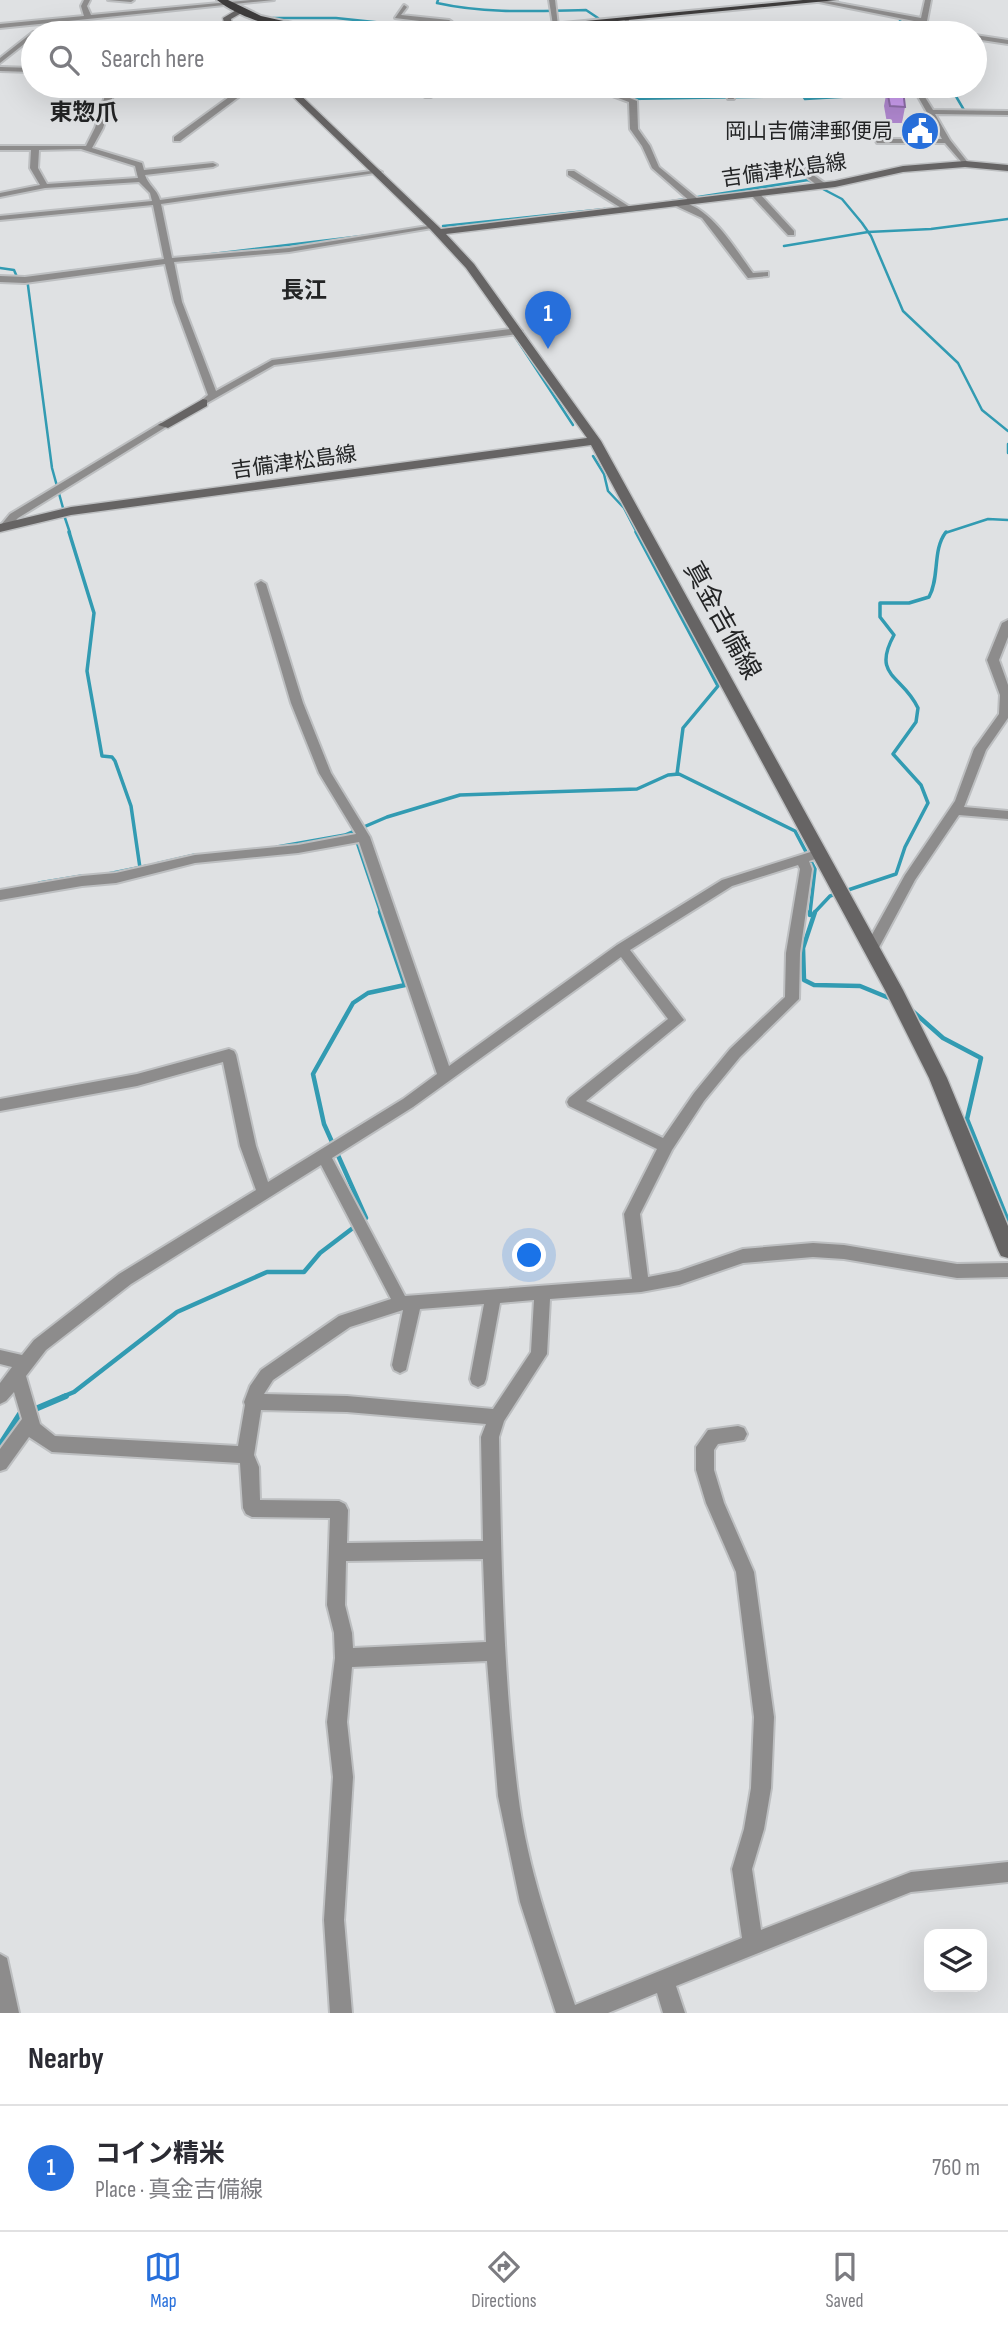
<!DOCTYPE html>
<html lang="en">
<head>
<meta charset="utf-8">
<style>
	body { margin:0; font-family:"Sofia Sans Condensed","Noto Sans JP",sans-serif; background:#f7f7f7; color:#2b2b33 }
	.controls { position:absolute; right:21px; bottom:21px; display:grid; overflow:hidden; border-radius:14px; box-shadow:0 7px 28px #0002 }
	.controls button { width:63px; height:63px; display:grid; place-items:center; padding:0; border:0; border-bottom:2px solid #e1e1e2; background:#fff; color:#2b2b33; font:35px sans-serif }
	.you { position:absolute; left:530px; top:1256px; width:24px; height:24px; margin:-18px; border:5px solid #fff; border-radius:50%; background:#1a73e8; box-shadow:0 0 0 10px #1a73e833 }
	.badge { display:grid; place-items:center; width:46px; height:46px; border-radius:50%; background:#276fdb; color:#fff; font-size:23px; font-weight:700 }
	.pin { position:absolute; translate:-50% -58px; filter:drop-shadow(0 2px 4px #0008) }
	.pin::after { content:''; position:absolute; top:37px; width:24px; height:21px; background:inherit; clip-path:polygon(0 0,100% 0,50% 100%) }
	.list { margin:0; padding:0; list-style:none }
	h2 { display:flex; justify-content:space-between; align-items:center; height:91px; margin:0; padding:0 28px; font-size:30px }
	h2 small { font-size:23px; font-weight:400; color:#7c7c81 }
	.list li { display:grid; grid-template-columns:46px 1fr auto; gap:21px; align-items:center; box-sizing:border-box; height:126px; padding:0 28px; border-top:2px solid #e1e1e2 }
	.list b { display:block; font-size:26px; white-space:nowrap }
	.list p { margin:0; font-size:23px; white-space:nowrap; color:#7c7c81 }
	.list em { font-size:23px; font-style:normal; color:#7c7c81 }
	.icon { flex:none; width:38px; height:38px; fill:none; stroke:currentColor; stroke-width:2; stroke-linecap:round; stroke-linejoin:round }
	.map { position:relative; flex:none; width:1008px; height:2013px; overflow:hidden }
	.search { position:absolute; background:#fff; box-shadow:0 7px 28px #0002; left:21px; right:21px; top:21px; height:77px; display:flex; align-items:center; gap:18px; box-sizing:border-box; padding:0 24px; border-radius:38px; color:#7c7c81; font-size:26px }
	.sheet { height:217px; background:#fff }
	nav { display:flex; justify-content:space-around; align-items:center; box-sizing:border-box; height:98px; border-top:2px solid #e1e1e2; background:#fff; font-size:19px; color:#7c7c81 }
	nav a { display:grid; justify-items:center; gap:4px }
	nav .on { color:#276fdb }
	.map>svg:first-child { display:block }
</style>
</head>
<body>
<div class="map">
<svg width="1008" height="2013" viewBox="0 0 1008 2013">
	<rect width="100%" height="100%" fill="#dfe1e3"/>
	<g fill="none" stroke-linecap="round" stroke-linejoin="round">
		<!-- stream-far3 -->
		<g stroke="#329bb2" stroke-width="2.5">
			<path d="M438,0L437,3C486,14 536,11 586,10L598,18L610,33"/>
			<path d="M834,2L902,15L899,24L948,33"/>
			<path d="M273,18H336L460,31"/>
			<path d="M614,86L609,90L616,97"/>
			<path d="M899,94L954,93L964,110L992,111"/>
			<path d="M628,99L803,96L805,99L890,94"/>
			<path d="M821,188L842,199L862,223L871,236L903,311L958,363L982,410L1008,431"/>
			<path d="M666,202L808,180L815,184"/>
			<path d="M443,226L605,209"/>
			<path d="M784,246L868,232L931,229L1008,219"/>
			<path d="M0,268L14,270L17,277H22"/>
			<path d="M62,272L379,234"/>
			<path d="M27,278L52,468L63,508"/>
			<path d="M512,332L573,425"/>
			<path d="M1008,444V453"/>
			<path d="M593,456L604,474L608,491L624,508L637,533"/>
			<path d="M64,515L70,533"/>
			<path d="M945,533L988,519L1008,520"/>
		</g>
		<!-- stream-far2 -->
		<g stroke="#329bb2" stroke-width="3.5">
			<path d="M69,532L94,613L87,671L102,756L112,757L115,761L131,806L140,868"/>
			<path d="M636,532L718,686L683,728L677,774"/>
			<path d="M356,839L381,913"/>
			<path d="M277,847L345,835L387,817L460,795L637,789L668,775L679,774L795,831L815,869L810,913"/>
			<path d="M156,864L195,855"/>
			<path d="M108,874L147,866"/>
			<path d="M39,883L82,876"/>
			<path d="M814,913L830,896L896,874L905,847L928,803L921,785L893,754L916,722L918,708C903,675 871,677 894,635L880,617V603H909L929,597C940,577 932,550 946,532"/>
		</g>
		<!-- stream-far1 -->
		<g stroke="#329bb2" stroke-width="4.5">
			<path d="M810,912V915"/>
			<path d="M815,912L803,948L804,980L814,985L860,986L894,1000"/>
			<path d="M908,1007L943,1038L981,1058L967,1119L1008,1221"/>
			<path d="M62,1397L74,1392L177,1312L267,1272H304L320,1253L366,1218L324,1124L313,1074L353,1003L368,993L405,985L380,912"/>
		</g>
		<!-- stream -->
		<g stroke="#329bb2" stroke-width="6">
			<path d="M33,1410L66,1396"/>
			<path d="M0,1445L20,1414L25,1413"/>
		</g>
		<defs>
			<g id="minor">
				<path d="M84,0H90L87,6L91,15L251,0H274L0,28V24L84,16L81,6Z"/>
				<path d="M108,0H134L131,2Z"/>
				<path d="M549,0H555L558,26L553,25Z"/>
				<path d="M809,0H822L921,18L925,0H931L927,21L923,25L958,33H946L919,28L912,33H905L919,22Z"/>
				<path d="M404,5L407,7L401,15L449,20L452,22L449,26L477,32L470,33L443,28L444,24L395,18Z"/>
				<path d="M627,17L634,29H669L672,31L669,33L630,32L624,19Z"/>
				<path d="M269,20L274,21L268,26L266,33H260L262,25Z"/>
				<path d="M227,23L229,26L205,33H196Z"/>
				<path d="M840,23L868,26L871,28L868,30L843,27V33H837V25Z"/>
				<path d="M814,25L819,26L817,33H811Z"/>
				<path d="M33,32L36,33H33V37L0,63V58Z"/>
				<path d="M975,35L1008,40V44L975,39Z"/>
				<path d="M0,67L33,68V72L0,71Z"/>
				<path d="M108,86H116L103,128L92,148L142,163L144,170L213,163L217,165L213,167L145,175C148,185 157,189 160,200L378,170L382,172L161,204L172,258L289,248L434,225L438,227L289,252L174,262L182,302L216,391L272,360L518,328L522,331L518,334L274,365L207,403L202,400L208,395L174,302L165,264L25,283L0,282V276L25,277L164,259L153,205L0,220V216L152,201L150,193L139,182L45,188L0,197V193L40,185L30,168L31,150H0V146H86L95,128ZM81,149L135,166L138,178L47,184L38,168L39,150Z"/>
				<path d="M238,86H244L248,90L180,141H174V137L236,92L185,93L182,89L239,88Z"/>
				<path d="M390,86H397L398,87L394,89Z"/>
				<path d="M432,86H439L431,97H425Z"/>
				<path d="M458,86H472L504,93L500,95Z"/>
				<path d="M646,86H652L654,89L693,86L694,90L690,92L620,94L637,101L638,129L650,146L659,167L698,199V203H692L652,168L642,146L630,129L629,102L610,95L620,89H647Z"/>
				<path d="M723,86H729L734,99H728Z"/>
				<path d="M794,86H800L802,89L798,91H750L746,89L750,87Z"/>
				<path d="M894,86L897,90L811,91L807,89L811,87Z"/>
				<path d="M912,86H918L933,110L1008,111V115L935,114L950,140L969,164L965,166L945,143H877L876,141L880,139H942Z"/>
				<path d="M799,165L826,184V188C813,187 806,172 793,169C786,168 782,171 775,168L779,166Z"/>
				<path d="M568,171H574L633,209L626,211L568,175Z"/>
				<path d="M752,192H758L794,231V235H788L752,196Z"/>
				<path d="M674,201C708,201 735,249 753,273L768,272V276L748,278L702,218L674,205Z"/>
				<path d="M161,423L169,425L18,518L9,528L0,526L10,514Z"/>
				<path d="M261,581L266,584L303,703L331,773L370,837L449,1066L617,945L722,880L820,849L826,853L825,856L809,861L812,869L800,953L799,999L740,1057L704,1101L672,1150L640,1214L648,1277L679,1271L743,1249L813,1243L844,1245L957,1264L1008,1263V1277L957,1278L844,1259L813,1257L743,1263L679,1285L641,1292L550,1299L547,1354L504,1421L499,1437C501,1556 503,1676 518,1794C527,1867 552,1936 575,2005L742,1938L732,1869L744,1829L751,1788L754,1717L736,1572L706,1503L696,1470V1447L708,1430L738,1426L744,1428L747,1434L744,1440L718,1444L714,1450V1470L724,1503L754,1572L774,1717L771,1788L764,1829L752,1869L761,1930L911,1872L1008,1862V1882L911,1892L676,1986L685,2013H663L657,1993L608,2013H556L520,1902L498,1796L487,1661L352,1667L347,1722L353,1777L344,1920L352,2013H330L324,1920L333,1777L327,1722L335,1658L334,1633L327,1605L330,1518L252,1517L246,1514L243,1508L240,1463L52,1452L29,1437L6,1469L0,1471V1449L22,1419L14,1392L6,1401L0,1404V1383L12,1367L0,1364V1350L22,1355L34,1340L119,1274L256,1190L240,1146L223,1062L137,1086L0,1111V1099L137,1074L229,1049L234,1051L236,1055L256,1146L268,1182L403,1099L437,1074L359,842L298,853L195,863L116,883L82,886L0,900V890L82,876L116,873L195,855L298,845L356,834L319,773L291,703L256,584ZM798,865L800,869L786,953L785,997L730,1049L694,1093L663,1138L586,1101L684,1020L630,950L732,886ZM621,957L668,1019L569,1098L567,1102L569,1106L657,1149L624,1214L632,1279L405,1296L332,1158L413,1107ZM321,1165L391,1299L339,1316L261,1370L250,1386L244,1402L245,1405L238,1446L55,1436L40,1424L26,1376L46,1350L131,1284ZM534,1300L531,1352L493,1409L347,1396L264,1394L273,1380L350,1327L403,1310L392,1365L394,1370L400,1373L406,1370L420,1309L484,1304L470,1379L472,1384L478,1387L484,1384L486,1379L500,1303ZM261,1410L347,1412L486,1424L481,1437L483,1541L347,1543L348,1510L345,1504L339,1501L260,1500L259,1467L254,1455ZM483,1559L486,1642L353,1648L352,1633L345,1605L346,1561Z"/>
				<path d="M1008,620V637L999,660L1008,685V718L986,750L964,807L1008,811V819L959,815L915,880L876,953H866L864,949L905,875L955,801L974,749L999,714L1000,695L987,660L1002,623Z"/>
				<path d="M0,1954L7,1958L19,2013H0Z"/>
			</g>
			<g id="secondary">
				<path d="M238,9L245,11L231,19L234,33H226L223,18Z"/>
				<path d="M282,86H291L441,229L835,181L903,166L965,161L1008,165V171L965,167L903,172L835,187L446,234L474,264L601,441L903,990L947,1078L1008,1226V1258L1001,1256L998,1250L929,1078L885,990L591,445L71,515L0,532V524L71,507L587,438L466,268L430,229Z"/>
				<path d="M203,399L207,400V406L168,428L158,425Z"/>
			</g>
			<g id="trunk">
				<path d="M217,0H228L261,16L337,33C300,35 246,23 217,0Z"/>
				<path d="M803,0H837L493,33H460Z"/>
			</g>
		</defs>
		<!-- minor casing -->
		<use href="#minor" stroke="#bdbfc1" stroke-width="4"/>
		<!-- secondary casing -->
		<use href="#secondary" stroke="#bdbfc1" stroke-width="3"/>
		<!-- trunk casing -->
		<use href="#trunk" stroke="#bdbfc1" stroke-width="4"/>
		<!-- minor -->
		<use href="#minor" fill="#8d8c8c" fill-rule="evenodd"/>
		<!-- secondary -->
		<use href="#secondary" fill="#666464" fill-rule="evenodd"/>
		<!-- trunk -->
		<use href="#trunk" fill="#3e3c3c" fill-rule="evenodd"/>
	</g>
	<!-- wall -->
	<path fill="#ae86cd" d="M887,90L905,107L902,123H887L884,106Z"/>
	<!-- building -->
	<path fill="#ca9cee" stroke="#8d6da7" stroke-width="2" d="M887,90H903L905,107L890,106Z"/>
	<!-- icons -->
	<defs>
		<symbol id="civic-disc" viewBox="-11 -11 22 22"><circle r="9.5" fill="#276fdb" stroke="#dfe1e3"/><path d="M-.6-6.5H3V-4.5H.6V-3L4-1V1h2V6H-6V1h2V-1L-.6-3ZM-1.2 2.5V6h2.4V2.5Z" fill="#fff"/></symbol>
	</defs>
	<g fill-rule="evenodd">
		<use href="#civic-disc" x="898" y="109" width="44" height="44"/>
	</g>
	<g text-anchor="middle" stroke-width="5" stroke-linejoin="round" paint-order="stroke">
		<!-- far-poi labels -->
		<g font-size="21" fill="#232425" stroke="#dfe1e3" text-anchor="end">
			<text x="893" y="138">岡山吉備津郵便局</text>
		</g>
		<!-- far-street labels -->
		<g font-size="21" fill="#232425" stroke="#dfe1e3">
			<text transform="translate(784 170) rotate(-8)" y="7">吉備津松島線</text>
			<text transform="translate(294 462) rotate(-8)" y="7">吉備津松島線</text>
		</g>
		<!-- far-neighbourhood labels -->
		<g font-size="23" font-weight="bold" fill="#232425" stroke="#dfe1e3">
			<text x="84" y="120">東惣爪</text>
			<text x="304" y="298">長江</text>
		</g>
		<!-- street labels -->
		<g font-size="26" fill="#232425" stroke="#dfe1e3">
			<text transform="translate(723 620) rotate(61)" y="9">真金吉備線</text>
		</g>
	</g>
</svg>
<div class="controls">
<button><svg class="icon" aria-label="layers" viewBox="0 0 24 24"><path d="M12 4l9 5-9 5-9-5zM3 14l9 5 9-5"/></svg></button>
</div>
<div class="you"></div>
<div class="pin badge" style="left:548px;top:349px">1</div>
<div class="search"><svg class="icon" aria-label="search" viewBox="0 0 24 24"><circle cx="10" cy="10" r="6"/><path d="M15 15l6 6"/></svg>Search here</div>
</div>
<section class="sheet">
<h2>Nearby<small></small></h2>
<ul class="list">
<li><span class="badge">1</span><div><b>コイン精米</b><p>Place · 真金吉備線</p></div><em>760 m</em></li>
</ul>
</section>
<nav>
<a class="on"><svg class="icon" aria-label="map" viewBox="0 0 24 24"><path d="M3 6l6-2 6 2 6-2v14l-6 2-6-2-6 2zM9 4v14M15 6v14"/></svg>Map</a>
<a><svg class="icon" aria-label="directions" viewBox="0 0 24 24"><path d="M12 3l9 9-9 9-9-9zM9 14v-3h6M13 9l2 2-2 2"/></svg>Directions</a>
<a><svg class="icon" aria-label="saved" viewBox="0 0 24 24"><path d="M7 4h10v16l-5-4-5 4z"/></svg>Saved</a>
</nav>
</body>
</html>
